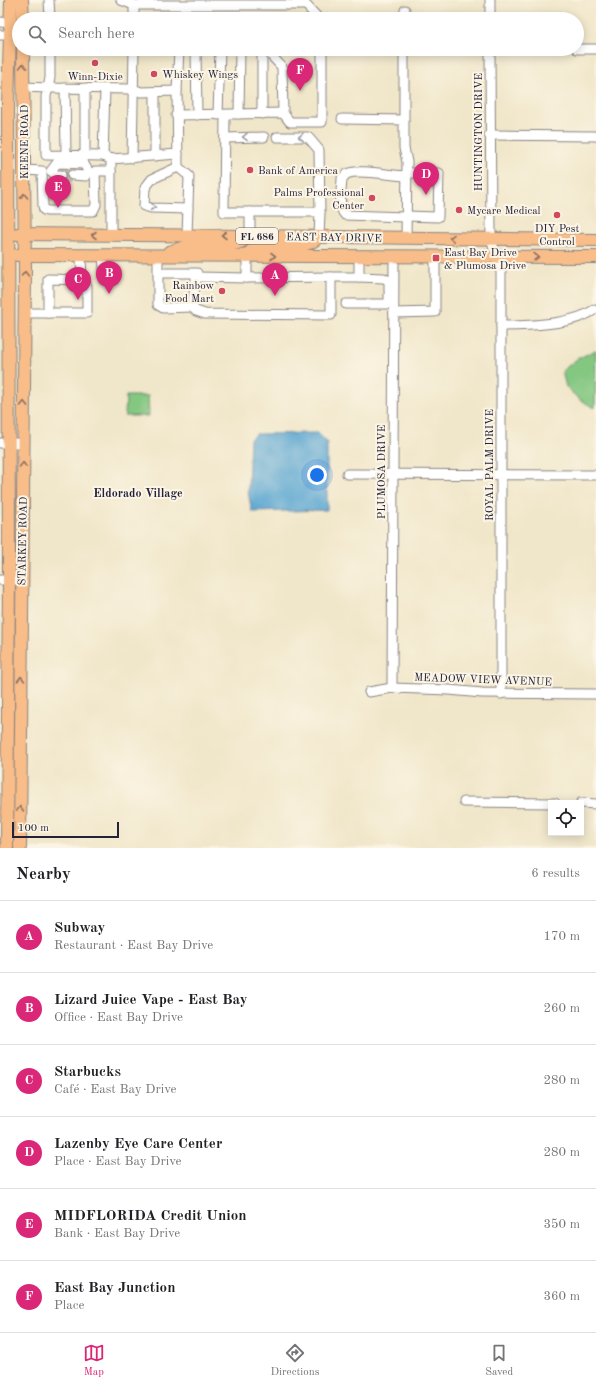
<!DOCTYPE html>
<html lang="en">
<head>
<meta charset="utf-8">
<style>
	body { margin:0; font-family:"Old Standard TT",serif; background:#f2f2f2; color:#202124 }
	.controls { position:absolute; right:12px; bottom:12px; display:grid; overflow:hidden; border-radius:0px; box-shadow:0 2px 10px #0003 }
	.controls button { width:36px; height:36px; display:grid; place-items:center; padding:0; border:0; border-bottom:1px solid #e0e0e0; background:#fff; color:#202124; font:20px sans-serif }
	.scale { position:absolute; left:12px; bottom:10px; width:107px; box-sizing:border-box; padding-left:4px; border:2px solid #22223b; border-top:0; font-size:11px; line-height:14px; white-space:nowrap; color:#22223b; -webkit-text-stroke:3px #fcf5e5; paint-order:stroke }
	.you { position:absolute; left:317px; top:475px; width:14px; height:14px; margin:-10px; border:3px solid #fff; border-radius:50%; background:#1a73e8; box-shadow:0 0 0 6px #1a73e833 }
	.badge { display:grid; place-items:center; width:26px; height:26px; border-radius:50%; background:#db2777; color:#fff; font-size:13px; font-weight:700 }
	.pin { position:absolute; translate:-50% -33px; filter:drop-shadow(0 1px 2px #0008) }
	.pin::after { content:''; position:absolute; top:21px; width:14px; height:12px; background:inherit; clip-path:polygon(0 0,100% 0,50% 100%) }
	.list { margin:0; padding:0; list-style:none }
	h2 { display:flex; justify-content:space-between; align-items:center; height:52px; margin:0; padding:0 16px; font-size:17px }
	h2 small { font-size:13px; font-weight:400; color:#757577 }
	.list li { display:grid; grid-template-columns:26px 1fr auto; gap:12px; align-items:center; box-sizing:border-box; height:72px; padding:0 16px; border-top:1px solid #e0e0e0 }
	.list b { display:block; font-size:15px; white-space:nowrap }
	.list p { margin:0; font-size:13px; white-space:nowrap; color:#757577 }
	.list em { font-size:13px; font-style:normal; color:#757577 }
	.icon { flex:none; width:22px; height:22px; fill:none; stroke:currentColor; stroke-width:2; stroke-linecap:round; stroke-linejoin:round }
	.map { position:relative; flex:none; width:596px; height:848px; overflow:hidden }
	.search { position:absolute; background:#fff; box-shadow:0 2px 10px #0003; left:12px; right:12px; top:12px; height:44px; display:flex; align-items:center; gap:10px; box-sizing:border-box; padding:0 14px; border-radius:22px; color:#757577; font-size:15px }
	.sheet { height:484px; background:#fff }
	nav { display:flex; justify-content:space-around; align-items:center; box-sizing:border-box; height:56px; border-top:1px solid #e0e0e0; background:#fff; font-size:11px; color:#757577 }
	nav a { display:grid; justify-items:center; gap:2px }
	nav .on { color:#db2777 }
	.map>svg:first-child { display:block }
</style>
</head>
<body>
<div class="map">
<svg width="596" height="848" viewBox="0 0 596 848">
	<rect width="100%" height="100%" fill="#fcf5e5"/>
	<filter id="ink" filterUnits="userSpaceOnUse"><feTurbulence type="fractalNoise" baseFrequency=".025" numOctaves="2"/><feDisplacementMap in="SourceGraphic" scale="8" xChannelSelector="R" yChannelSelector="G"/><feConvolveMatrix kernelMatrix="1 2 1 2 8 2 1 2 1" color-interpolation-filters="sRGB"/></filter>
	<filter id="wash" filterUnits="userSpaceOnUse"><feTurbulence type="fractalNoise" baseFrequency=".012" numOctaves="4" result="noise"/><feDisplacementMap in="SourceGraphic" scale="16" xChannelSelector="R" yChannelSelector="G"/><feGaussianBlur stdDeviation="0.9" result="paint"/><feColorMatrix in="noise" values="0 0 0 0 0 0 0 0 0 0 0 0 0 0 0 0 0 1.4 0 .05"/><feComposite in="paint" operator="in"/></filter>
	<g filter="url(#wash)">
		<rect width="100%" height="100%" fill="#f0e6c9"/>
		<!-- green -->
		<g fill="#83c781" stroke="#52745e">
			<path d="M594,351H596L595,408L580,400L566,387L562,371L577,359Z"/>
			<path d="M126,396H148L149,416H125Z"/>
		</g>
		<!-- water -->
		<path fill="#59a5d1" stroke="#3e6486" d="M318,433L327,442V510L252,512L248,492L250,439L256,434Z"/>
	</g>
	<g filter="url(#ink)">
		<g fill="none" stroke-linecap="round" stroke-linejoin="round">
			<!-- minor-tunnel -->
			<g stroke="#c7bfad" stroke-width="9" stroke-dasharray="9 4.5" stroke-linecap="butt">
				<path d="M61,171H73"/>
				<path d="M62,178H73"/>
			</g>
			<defs>
				<g id="minor">
					<path d="M49,0L50,19"/>
					<path d="M121,0L134,5"/>
					<path d="M134,19V5H306L319,19"/>
					<path d="M404,19L405,10"/>
					<path d="M490,19V0"/>
					<path d="M0,22L11,23"/>
					<path d="M0,35H19"/>
					<path d="M50,49V78L48,88L133,89L141,92L177,91L178,167L189,176L187,235"/>
					<path d="M196,49L197,115"/>
					<path d="M265,49L282,67L283,113"/>
					<path d="M404,49V148L407,162L406,238"/>
					<path d="M490,49L491,239L501,272V694"/>
					<path d="M577,49H596"/>
					<path d="M23,87L48,88L46,96V155L103,156L111,159V235"/>
					<path d="M65,88L66,155"/>
					<path d="M177,91L179,49"/>
					<path d="M239,114L240,49"/>
					<path d="M262,114V49"/>
					<path d="M176,115L283,113L290,122H322V49"/>
					<path d="M218,115L220,49"/>
					<path d="M225,115L224,212H320L319,150L308,137H277"/>
					<path d="M342,119L404,120"/>
					<path d="M489,135L596,136"/>
					<path d="M225,138L264,137"/>
					<path d="M85,156V88"/>
					<path d="M103,156L105,89"/>
					<path d="M155,156V92"/>
					<path d="M132,158L134,49"/>
					<path d="M111,159L178,154"/>
					<path d="M178,167L152,179L145,188L144,206L151,208L188,209"/>
					<path d="M24,170L42,171L43,206L44,210L47,211H93L96,205L95,171H111"/>
					<path d="M61,175H56L51,171L57,163L84,164L88,171L86,176L72,175"/>
					<path d="M250,212V236"/>
					<path d="M406,216L438,217L439,173H407"/>
					<path d="M406,217L345,215C337,207 342,189 342,178C343,178 346,174 347,174C357,168 393,176 406,176"/>
					<path d="M319,237L320,212"/>
					<path d="M103,256L105,280"/>
					<path d="M158,256V305L163,308L192,307L197,273H158"/>
					<path d="M196,277L247,278"/>
					<path d="M331,277H359V256"/>
					<path d="M359,277L384,278L389,281V291"/>
					<path d="M346,304H389V294"/>
					<path d="M192,307L196,311L205,314L331,315V277L247,278V256"/>
					<path d="M24,313H87V286L82,280L81,256"/>
					<path d="M48,313V279L82,280"/>
					<path d="M394,313L435,312V256"/>
					<path d="M501,326C528,326 572,325 594,310"/>
					<path d="M0,443H23"/>
					<path d="M347,474L596,475"/>
					<path d="M0,580H22"/>
					<path d="M392,688L394,256"/>
					<path d="M369,692L392,688L449,690L482,693L596,694"/>
					<path d="M464,802L555,803"/>
					<path d="M581,803L596,804"/>
				</g>
				<g id="major">
					<path d="M22,0L23,19"/>
					<path d="M17,234L250,236L596,240"/>
					<path d="M169,252C176,250 184,246 193,246C214,244 233,250 250,236"/>
					<path d="M17,255L596,257"/>
					<path d="M247,256C258,235 298,253 315,240"/>
					<path d="M7,848L9,580L8,103L11,0"/>
					<path d="M20,848L25,272L23,49"/>
				</g>
			</defs>
			<!-- minor casing -->
			<use href="#minor" stroke="#898482" stroke-width="11"/>
			<!-- major casing -->
			<use href="#major" stroke="#898482" stroke-width="14"/>
			<!-- minor -->
			<use href="#minor" stroke="#fff" stroke-width="9"/>
			<!-- major -->
			<use href="#major" stroke="#f8bd89" stroke-width="12"/>
		</g>
		<!-- one-way arrows -->
		<defs><path id="oneway-chevron" d="M-2-3.5L2.5 0L-2 3.5" fill="none" stroke-width="1.6" stroke-linecap="round" stroke-linejoin="round"/></defs>
		<g stroke="#8d7062">
			<use href="#oneway-chevron" transform="translate(23 66) rotate(-90)"/>
			<use href="#oneway-chevron" transform="translate(24 196) rotate(-90)"/>
			<use href="#oneway-chevron" transform="translate(94 235) rotate(-180)"/>
			<use href="#oneway-chevron" transform="translate(224 235) rotate(-180)"/>
			<use href="#oneway-chevron" transform="translate(452 238) rotate(-179)"/>
			<use href="#oneway-chevron" transform="translate(273 256)"/>
			<use href="#oneway-chevron" transform="translate(536 257)"/>
			<use href="#oneway-chevron" transform="translate(25 274) rotate(-90)"/>
			<use href="#oneway-chevron" transform="translate(24 404) rotate(-89)"/>
			<use href="#oneway-chevron" transform="translate(23 465) rotate(-89)"/>
			<use href="#oneway-chevron" transform="translate(21 679) rotate(-90)"/>
			<use href="#oneway-chevron" transform="translate(20 809) rotate(-90)"/>
		</g>
		<g stroke="#9c9ca7">
			<use href="#oneway-chevron" transform="translate(245 137) rotate(179)"/>
			<use href="#oneway-chevron" transform="translate(301 137) rotate(179)"/>
			<use href="#oneway-chevron" transform="translate(153 207) rotate(7)"/>
		</g>
	</g>
	<!-- markers -->
	<g fill="#d1495b" stroke="#fcf5e5" stroke-width="1.5">
		<circle cx="95" cy="63" r="4"/>
		<circle cx="154" cy="74" r="4"/>
		<circle cx="250" cy="170" r="4"/>
		<circle cx="372" cy="198" r="4"/>
		<circle cx="459" cy="210" r="4"/>
		<circle cx="557" cy="215" r="4"/>
		<rect x="432" y="254" width="8" height="8" rx="2"/>
		<circle cx="222" cy="291" r="4"/>
	</g>
	<g text-anchor="middle" stroke-width="4" stroke-linejoin="round" paint-order="stroke">
		<!-- shield labels -->
		<rect fill="#fcf5e5" stroke="#63616e" stroke-width="1" x="236" y="228" width="42" height="16" rx="3"/>
		<g font-size="10" font-weight="bold" fill="#22223b">
			<text x="257" y="240">FL 686</text>
		</g>
		<!-- poi labels -->
		<g font-size="11" fill="#22223b" stroke="#fcf5e5" text-anchor="start">
			<text x="162" y="78">Whiskey Wings</text>
			<text x="95" y="80" text-anchor="middle">Winn-Dixie</text>
			<text x="258" y="174">Bank of America</text>
			<text x="364" y="196" text-anchor="end">Palms Professional<tspan x="364" dy="13">Center</tspan></text>
			<text x="467" y="214">Mycare Medical</text>
			<text x="557" y="232" text-anchor="middle">DIY Pest<tspan x="557" dy="13">Control</tspan></text>
			<text x="444" y="256">East Bay Drive<tspan x="444" dy="13">&amp; Plumosa Drive</tspan></text>
			<text x="214" y="289" text-anchor="end">Rainbow<tspan x="214" dy="13">Food Mart</tspan></text>
		</g>
		<!-- street labels -->
		<g font-size="11" fill="#22223b" stroke="#fcf5e5">
			<text transform="translate(478 132) rotate(-90)" y="4">HUNTINGTON DRIVE</text>
			<text transform="translate(24 142) rotate(-90)" y="4">KEENE ROAD</text>
			<text transform="translate(334 237) rotate(1)" y="4">EAST BAY DRIVE</text>
			<text transform="translate(489 465) rotate(-90)" y="4">ROYAL PALM DRIVE</text>
			<text transform="translate(381 472) rotate(-90)" y="4">PLUMOSA DRIVE</text>
			<text transform="translate(22 541) rotate(-89)" y="4">STARKEY ROAD</text>
			<text transform="translate(483 679) rotate(2)" y="4">MEADOW VIEW AVENUE</text>
		</g>
		<!-- neighbourhood labels -->
		<g font-size="12" font-weight="bold" fill="#22223b" stroke="#fcf5e5">
			<text x="138" y="497">Eldorado Village</text>
		</g>
	</g>
</svg>
<div class="controls">
<button><svg class="icon" aria-label="locate" viewBox="0 0 24 24"><circle cx="12" cy="12" r="6"/><path d="M12 2v4M12 18v4M2 12h4M18 12h4"/></svg></button>
</div>
<div class="scale">100 m</div>
<div class="you"></div>
<div class="pin badge" style="left:275px;top:296px">A</div>
<div class="pin badge" style="left:109px;top:294px">B</div>
<div class="pin badge" style="left:78px;top:300px">C</div>
<div class="pin badge" style="left:426px;top:195px">D</div>
<div class="pin badge" style="left:58px;top:208px">E</div>
<div class="pin badge" style="left:300px;top:91px">F</div>
<div class="search"><svg class="icon" aria-label="search" viewBox="0 0 24 24"><circle cx="10" cy="10" r="6"/><path d="M15 15l6 6"/></svg>Search here</div>
</div>
<section class="sheet">
<h2>Nearby<small>6 results</small></h2>
<ul class="list">
<li><span class="badge">A</span><div><b>Subway</b><p>Restaurant · East Bay Drive</p></div><em>170 m</em></li>
<li><span class="badge">B</span><div><b>Lizard Juice Vape - East Bay</b><p>Office · East Bay Drive</p></div><em>260 m</em></li>
<li><span class="badge">C</span><div><b>Starbucks</b><p>Café · East Bay Drive</p></div><em>280 m</em></li>
<li><span class="badge">D</span><div><b>Lazenby Eye Care Center</b><p>Place · East Bay Drive</p></div><em>280 m</em></li>
<li><span class="badge">E</span><div><b>MIDFLORIDA Credit Union</b><p>Bank · East Bay Drive</p></div><em>350 m</em></li>
<li><span class="badge">F</span><div><b>East Bay Junction</b><p>Place</p></div><em>360 m</em></li>
</ul>
</section>
<nav>
<a class="on"><svg class="icon" aria-label="map" viewBox="0 0 24 24"><path d="M3 6l6-2 6 2 6-2v14l-6 2-6-2-6 2zM9 4v14M15 6v14"/></svg>Map</a>
<a><svg class="icon" aria-label="directions" viewBox="0 0 24 24"><path d="M12 3l9 9-9 9-9-9zM9 14v-3h6M13 9l2 2-2 2"/></svg>Directions</a>
<a><svg class="icon" aria-label="saved" viewBox="0 0 24 24"><path d="M7 4h10v16l-5-4-5 4z"/></svg>Saved</a>
</nav>
</body>
</html>
